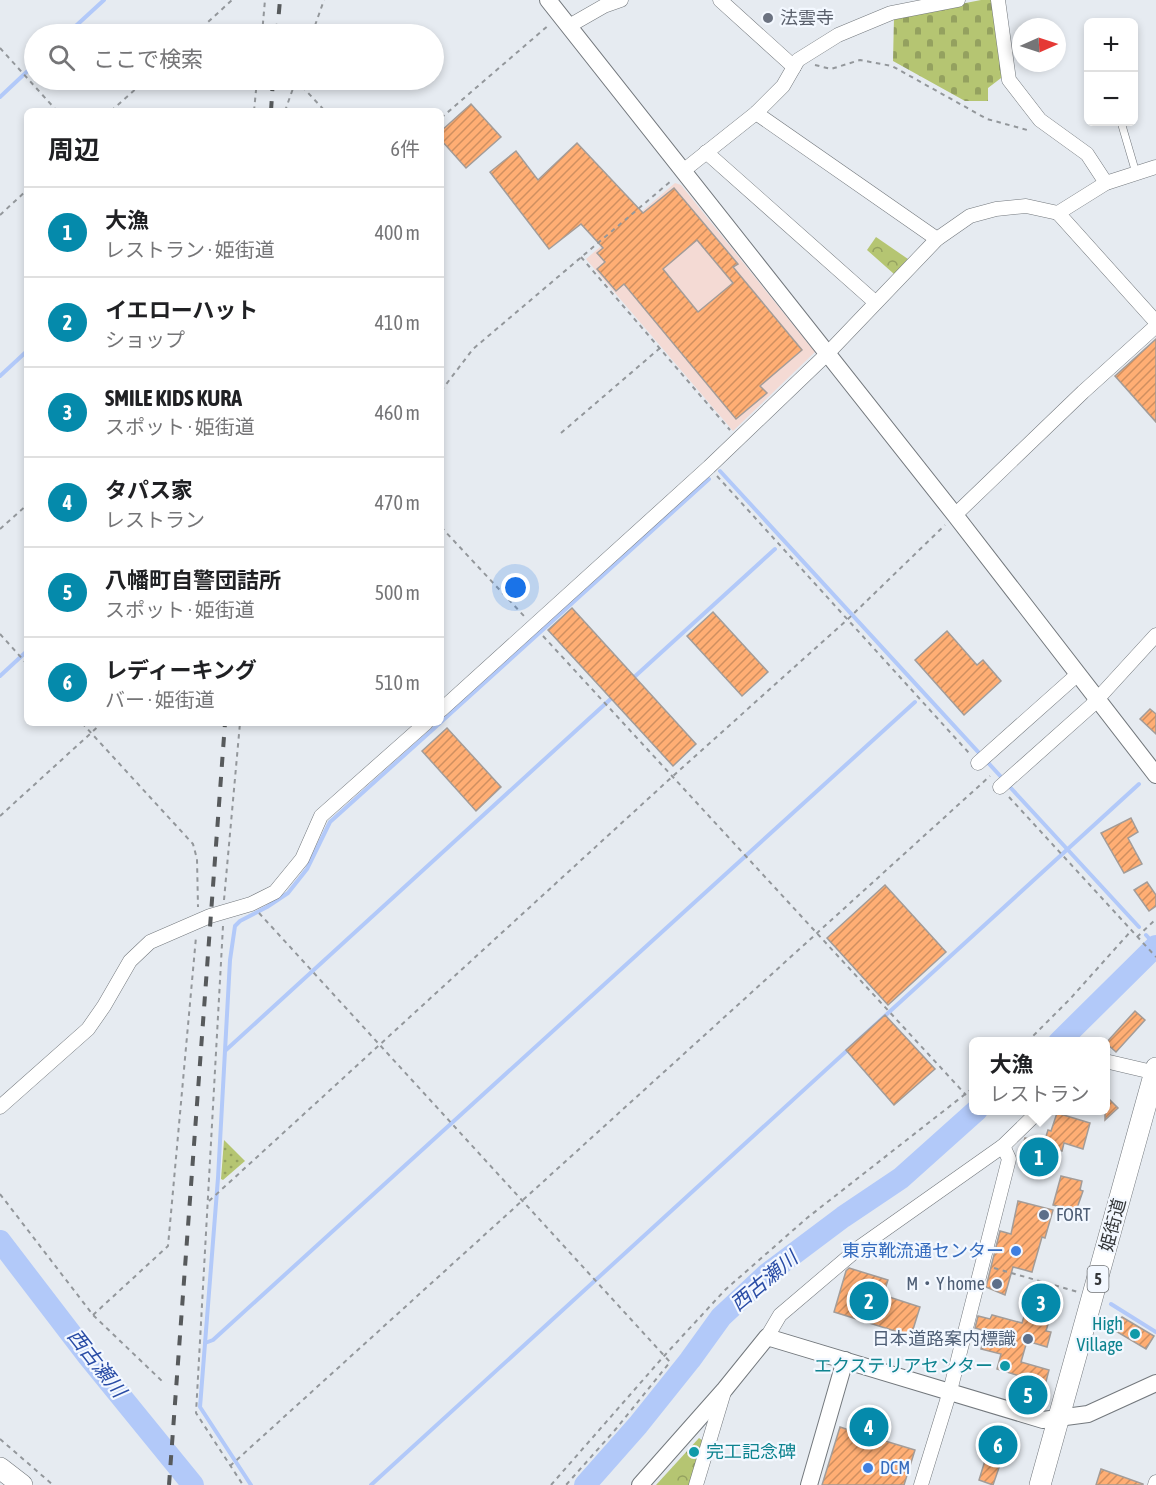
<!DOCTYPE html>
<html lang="ja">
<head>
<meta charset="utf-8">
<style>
	body { margin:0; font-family:"Asap Condensed","Noto Sans JP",sans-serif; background:#f2f2f2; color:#202124 }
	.controls { position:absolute; right:18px; top:18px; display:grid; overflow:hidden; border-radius:9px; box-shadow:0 3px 9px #0003 }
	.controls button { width:54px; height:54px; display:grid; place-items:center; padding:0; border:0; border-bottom:2px solid #e0e0e0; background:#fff; color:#202124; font:30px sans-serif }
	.compass { position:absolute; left:1012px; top:18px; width:54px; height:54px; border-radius:50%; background:#fff; box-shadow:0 3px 9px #0003; rotate:87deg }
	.you { position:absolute; left:516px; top:588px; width:21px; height:21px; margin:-15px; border:4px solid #fff; border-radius:50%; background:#1a73e8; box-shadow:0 0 0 9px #1a73e833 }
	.badge { display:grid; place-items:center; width:39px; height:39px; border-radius:50%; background:#058aab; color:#fff; font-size:20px; font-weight:700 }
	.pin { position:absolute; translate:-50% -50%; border:3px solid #fff; box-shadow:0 2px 6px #0006 }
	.popup { position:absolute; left:969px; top:1037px; width:141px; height:78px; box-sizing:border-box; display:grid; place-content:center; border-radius:9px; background:#fff; filter:drop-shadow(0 2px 4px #0005); font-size:20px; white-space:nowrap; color:#757577 }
	.popup b { font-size:22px; color:#202124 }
	.popup::after { content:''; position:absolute; left:50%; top:100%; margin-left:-12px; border:12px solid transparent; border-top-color:#fff }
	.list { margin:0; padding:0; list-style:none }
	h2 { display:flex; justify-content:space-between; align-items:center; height:78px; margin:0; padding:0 24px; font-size:26px }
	h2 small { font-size:20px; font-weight:400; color:#757577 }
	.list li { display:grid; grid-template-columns:39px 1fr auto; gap:18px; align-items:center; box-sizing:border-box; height:90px; padding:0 24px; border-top:2px solid #e0e0e0 }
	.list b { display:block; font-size:22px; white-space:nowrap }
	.list p { margin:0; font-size:20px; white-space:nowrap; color:#757577 }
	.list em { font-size:20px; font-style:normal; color:#757577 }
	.icon { flex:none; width:33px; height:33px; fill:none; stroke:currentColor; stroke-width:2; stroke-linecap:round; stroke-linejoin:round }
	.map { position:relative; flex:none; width:1156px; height:1485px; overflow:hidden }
	.search { position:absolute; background:#fff; box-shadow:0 3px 9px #0003; left:24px; top:24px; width:420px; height:66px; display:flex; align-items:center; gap:15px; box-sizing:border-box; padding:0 21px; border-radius:33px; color:#757577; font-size:22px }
	.panel { position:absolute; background:#fff; box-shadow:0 3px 9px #0003; left:24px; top:108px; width:420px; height:618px; border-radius:9px }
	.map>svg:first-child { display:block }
</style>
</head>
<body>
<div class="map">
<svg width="1156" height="1485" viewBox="0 0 1156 1485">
	<defs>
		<pattern id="grass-dots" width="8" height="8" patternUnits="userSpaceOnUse" patternTransform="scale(1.5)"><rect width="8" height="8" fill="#b5c572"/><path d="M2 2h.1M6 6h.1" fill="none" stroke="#94a15f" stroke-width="1.8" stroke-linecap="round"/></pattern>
		<pattern id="cemetery-stones" width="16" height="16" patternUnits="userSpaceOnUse" patternTransform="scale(1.5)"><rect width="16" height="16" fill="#b5c572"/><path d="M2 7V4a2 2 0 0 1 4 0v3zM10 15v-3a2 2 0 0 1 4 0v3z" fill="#94a15f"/></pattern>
		<pattern id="park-crowns" width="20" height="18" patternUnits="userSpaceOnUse" patternTransform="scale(1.5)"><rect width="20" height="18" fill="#b5c572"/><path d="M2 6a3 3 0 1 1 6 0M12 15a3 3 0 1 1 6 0" fill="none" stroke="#94a15f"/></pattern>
		<pattern id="building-hatch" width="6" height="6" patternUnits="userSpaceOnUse" patternTransform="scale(1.5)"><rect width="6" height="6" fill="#ffae74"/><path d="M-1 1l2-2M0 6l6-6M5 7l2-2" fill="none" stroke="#cf8f60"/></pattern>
	</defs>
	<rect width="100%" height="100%" fill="#e6ebf1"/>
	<!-- industrial -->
	<path fill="#f4dad4" d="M675,183L681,185L815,352L733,431L586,259Z"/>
	<!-- grass -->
	<path fill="url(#grass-dots)" d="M224,1140L245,1161L223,1180L221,1179Z"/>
	<!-- cemetery -->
	<path fill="url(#cemetery-stones)" d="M981,0H993L1005,75L988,88V101H965L893,61L894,17Z"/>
	<!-- park -->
	<g fill="url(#park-crowns)">
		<path d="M876,237L908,259L894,274L867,250Z"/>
		<path d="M699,1438L705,1442L691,1485H656Z"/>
	</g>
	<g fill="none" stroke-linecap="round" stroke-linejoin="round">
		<!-- stream -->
		<g stroke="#b2c9f9" stroke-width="4">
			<path d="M67,34L104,0"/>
			<path d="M0,97L34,65"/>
			<path d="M0,376L27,351"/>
			<path d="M720,471L1003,779"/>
			<path d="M0,676L27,651"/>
			<path d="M631,680L775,549"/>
			<path d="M441,722L709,479"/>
			<path d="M1009,786L1139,927"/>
			<path d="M1146,935L1156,946"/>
			<path d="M226,1050L615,695"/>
			<path d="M1111,1304L1156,1332"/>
			<path d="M205,1343L213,1340L915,702"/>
			<path d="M251,1485L200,1407L218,1178L230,960L235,926L240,921L267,907L288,893L307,869L330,822L440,723"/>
			<path d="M371,1485L1139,784"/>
		</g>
		<!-- river -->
		<g stroke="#b2c9f9" stroke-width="22">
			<path d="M1059,1042L1156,946"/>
			<path d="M0,1241L88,1356L193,1485"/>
			<path d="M585,1485L638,1425L690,1360L721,1317L767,1274L843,1217L901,1178L977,1110"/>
		</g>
	</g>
	<!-- building -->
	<g fill="url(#building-hatch)" stroke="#a39c98" stroke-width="1.5" fill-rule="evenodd">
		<path d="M471,104L501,137L466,168L441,140V131Z"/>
		<path d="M577,143L643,213L674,188L738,264L733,267L802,350L760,386L767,393L736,419L624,284L616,291L597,269L605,262L597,253L603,248L581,224L549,249L490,172L516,151L538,180ZM697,240L733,283L698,312L663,269Z"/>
		<path d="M1156,339V422L1115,376Z"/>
		<path d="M572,608L696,744L673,766L548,630Z"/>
		<path d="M713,612L768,672L742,696L687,636Z"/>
		<path d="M947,631L977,665L983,660L1001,681L964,715L915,660Z"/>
		<path d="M1150,709L1156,714V734L1140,719Z"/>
		<path d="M447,728L501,787L476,811L422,751Z"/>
		<path d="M1131,818L1138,832L1128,838L1142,864L1124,873L1101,833Z"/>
		<path d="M1147,882L1156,895V906L1149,911L1134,890Z"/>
		<path d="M885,885L946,952L888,1005L827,938Z"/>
		<path d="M1135,1011L1145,1020L1116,1052L1106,1043Z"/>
		<path d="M885,1015L935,1069L894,1105L846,1050Z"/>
		<path d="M1105,1095L1118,1108L1105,1120Z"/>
		<path d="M1057,1113L1090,1123L1083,1149L1064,1143L1062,1151L1059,1150L1054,1169L1019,1159L1025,1138L1044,1143L1048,1130L1051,1131Z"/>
		<path d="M1061,1176L1082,1181L1080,1190L1083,1191L1076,1211L1053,1205Z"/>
		<path d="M1018,1201L1053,1210L1045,1238L1042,1237L1032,1272L1013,1267L1005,1295L986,1287L1000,1231L1011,1234Z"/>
		<path d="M849,1268L888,1280L883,1295L920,1307L911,1336L834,1312L846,1271Z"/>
		<path d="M1033,1287L1057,1294L1046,1331L1051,1332L1047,1347L1027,1341L1021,1362L1049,1370L1044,1389L1039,1387L1034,1402L1018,1398L1023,1377L997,1369L1001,1354L981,1349L986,1331L975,1328L978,1316L990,1319L992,1315L1022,1323Z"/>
		<path d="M1122,1317L1154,1336L1146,1349L1114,1330Z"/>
		<path d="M864,1422L876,1425L872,1437L915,1450L904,1485H822L840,1427L861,1434Z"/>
		<path d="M996,1425L1012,1430L993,1485L979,1480Z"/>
		<path d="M1101,1469L1143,1484V1485H1096Z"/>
	</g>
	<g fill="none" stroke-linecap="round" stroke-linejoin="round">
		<defs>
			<path id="service" d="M1121,122L1136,173"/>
			<g id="minor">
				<path d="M720,0L794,67"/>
				<path d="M998,0L1009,80L1040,120L1087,154L1106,183"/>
				<path d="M569,26L604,6L621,0"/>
				<path d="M756,113L937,239"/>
				<path d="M706,152L875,302"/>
				<path d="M683,171L756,113L783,86L798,60L838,35L891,13L958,0"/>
				<path d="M1058,213L1156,322"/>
				<path d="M955,515L1083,392L1156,326"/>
				<path d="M441,710L709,467L827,354L937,239L970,216L996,209L1026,206L1058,213L1106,183L1156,167"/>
				<path d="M978,763L1078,674"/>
				<path d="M1000,787L1091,706L1156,635"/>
				<path d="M1105,1061L1156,1073"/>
				<path d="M0,1107L88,1029L104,1006L130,961L150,942L210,916L251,904L275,892L302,859L321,816L426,723"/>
				<path d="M767,1337L780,1315L860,1247L1003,1146L1040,1110"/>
				<path d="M696,1485L724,1392"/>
				<path d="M921,1485L950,1391L1009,1159L1003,1146"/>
				<path d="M1155,1485L1156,1482"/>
			</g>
			<g id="tertiary">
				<path d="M548,0L955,515L1156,775"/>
				<path d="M640,1485L725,1389L767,1337L1043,1420L1088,1414L1156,1383"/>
				<path d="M809,1485L845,1360"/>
			</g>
			<g id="primary">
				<path d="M0,1468L22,1485"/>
				<path d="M1040,1485L1156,1068"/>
			</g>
		</defs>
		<!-- service casing -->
		<use href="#service" stroke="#73787d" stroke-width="8"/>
		<!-- minor casing -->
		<use href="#minor" stroke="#73787d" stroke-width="15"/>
		<!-- tertiary casing -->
		<use href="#tertiary" stroke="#73787d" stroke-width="18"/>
		<!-- primary casing -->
		<use href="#primary" stroke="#73787d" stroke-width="22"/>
		<!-- path -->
		<g stroke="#93979b" stroke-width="2" stroke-dasharray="4.5 4.5" stroke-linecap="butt">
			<path d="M195,34L232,0"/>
			<path d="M262,34L265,0"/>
			<path d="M312,34L324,0"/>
			<path d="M0,48L57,111"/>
			<path d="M815,65L831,69L860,60L892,66L987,119L1031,131"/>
			<path d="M296,80L325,111"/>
			<path d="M111,111L146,80"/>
			<path d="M254,111L257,80"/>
			<path d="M285,111L296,80"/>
			<path d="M441,118L550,24"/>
			<path d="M0,215L27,190"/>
			<path d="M581,257L730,430"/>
			<path d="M441,391L473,349L671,181"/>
			<path d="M561,433L660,348"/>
			<path d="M717,476L969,753"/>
			<path d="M441,527L524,616"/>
			<path d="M0,529L27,505"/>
			<path d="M0,634L27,664"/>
			<path d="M543,636L966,1095"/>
			<path d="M82,723L193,844L197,859L198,907"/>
			<path d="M1009,797L1156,957"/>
			<path d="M0,816L102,723"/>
			<path d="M224,900L240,723"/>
			<path d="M259,913L670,1362L615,1430L566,1485"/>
			<path d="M223,926L196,1413L243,1485"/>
			<path d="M1137,937L1156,919"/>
			<path d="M1027,1042L1070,999L1131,931"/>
			<path d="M0,1194L93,1315L163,1382"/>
			<path d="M209,1201L673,776L848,619L945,525"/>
			<path d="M994,1268L1078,1292"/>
			<path d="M93,1315L168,1246L196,937"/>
			<path d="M0,1439L53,1485"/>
			<path d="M230,1466L990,776"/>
			<path d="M551,1485L664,1356L725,1290L807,1218L973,1088"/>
		</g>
		<!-- service -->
		<use href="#service" stroke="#fff" stroke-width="7"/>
		<!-- minor -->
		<use href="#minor" stroke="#fff" stroke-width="14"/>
		<!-- tertiary -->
		<use href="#tertiary" stroke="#fff" stroke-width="16"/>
		<!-- primary -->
		<use href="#primary" stroke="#fff" stroke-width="21"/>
		<!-- rail -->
		<g stroke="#575a5c" stroke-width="4" stroke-dasharray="10 10" stroke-linecap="butt">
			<path d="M277,34L280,0"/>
			<path d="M271,111L273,80"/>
			<path d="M169,1485L225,723"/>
		</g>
	</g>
	<!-- markers -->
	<circle fill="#6b7280" stroke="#f3f8ff" stroke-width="2" cx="768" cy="18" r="6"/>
	<g fill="#5c6f8a" stroke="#f3f8ff" stroke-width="2">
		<circle cx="1044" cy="1215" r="6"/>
		<circle cx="997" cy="1284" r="6"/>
		<circle cx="1028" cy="1339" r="6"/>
	</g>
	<g fill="#3f7fe0" stroke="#f3f8ff" stroke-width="2">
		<circle cx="1016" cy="1251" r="6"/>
		<circle cx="868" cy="1468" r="6"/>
	</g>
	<g fill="#0f9aa8" stroke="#f3f8ff" stroke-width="2">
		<circle cx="1135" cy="1334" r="6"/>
		<circle cx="1005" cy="1366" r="6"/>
		<circle cx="694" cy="1452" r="6"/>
	</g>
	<g text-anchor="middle" stroke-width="4.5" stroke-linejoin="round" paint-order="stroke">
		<!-- shield labels -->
		<rect fill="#f3f8ff" stroke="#6f7275" stroke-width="1.5" x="1087.5" y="1266" width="21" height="26" rx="4.5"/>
		<g font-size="16" font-weight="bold" fill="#36383a">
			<text x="1098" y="1285">5</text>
		</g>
		<!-- worship labels -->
		<g font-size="18" fill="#5b616d" stroke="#f3f8ff" text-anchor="start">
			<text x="780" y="24">法雲寺</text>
		</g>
		<!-- service labels -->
		<g font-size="18" fill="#4e5e75" stroke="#f3f8ff" text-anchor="end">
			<text x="1056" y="1221" text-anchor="start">FORT</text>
			<text x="985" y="1290">M・Y home</text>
			<text x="1016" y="1345">日本道路案内標識</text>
		</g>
		<!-- street labels -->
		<g font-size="18" fill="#36383a" stroke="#f3f8ff">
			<text transform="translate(1113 1225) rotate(-75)" y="6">姫街道</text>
		</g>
		<!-- shop labels -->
		<g font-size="18" fill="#366cbe" stroke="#f3f8ff" text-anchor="end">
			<text x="1004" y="1257">東京靴流通センター</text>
			<text x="880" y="1474" text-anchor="start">DCM</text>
		</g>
		<!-- culture labels -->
		<g font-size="18" fill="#0d838f" stroke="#f3f8ff" text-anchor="end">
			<text x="1123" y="1330">High<tspan x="1123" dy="21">Village</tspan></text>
			<text x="993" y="1372">エクステリアセンター</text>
			<text x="706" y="1458" text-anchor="start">完工記念碑</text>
		</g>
		<!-- water labels -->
		<g font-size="20" font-style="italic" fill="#294ca6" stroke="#f3f8ff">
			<text transform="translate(764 1281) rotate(-40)" y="7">西古瀬川</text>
			<text transform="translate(97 1363) rotate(52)" y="7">西古瀬川</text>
		</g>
	</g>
</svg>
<div class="controls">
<button>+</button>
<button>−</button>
</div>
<svg class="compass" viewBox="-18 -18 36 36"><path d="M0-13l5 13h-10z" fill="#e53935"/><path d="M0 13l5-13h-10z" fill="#757577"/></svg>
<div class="you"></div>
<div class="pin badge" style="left:1039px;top:1157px">1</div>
<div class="popup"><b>大漁</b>レストラン</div>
<div class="pin badge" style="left:869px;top:1301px">2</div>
<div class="pin badge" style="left:1041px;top:1303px">3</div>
<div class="pin badge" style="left:869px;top:1427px">4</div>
<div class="pin badge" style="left:1028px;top:1395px">5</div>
<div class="pin badge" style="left:998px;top:1445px">6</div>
<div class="search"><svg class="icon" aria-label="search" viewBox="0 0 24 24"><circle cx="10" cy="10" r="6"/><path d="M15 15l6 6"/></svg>ここで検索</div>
<section class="panel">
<h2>周辺<small>6件</small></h2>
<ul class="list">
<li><span class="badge">1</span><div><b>大漁</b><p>レストラン · 姫街道</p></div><em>400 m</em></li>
<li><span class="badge">2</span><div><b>イエローハット</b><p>ショップ</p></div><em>410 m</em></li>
<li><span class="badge">3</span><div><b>SMILE KIDS KURA</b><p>スポット · 姫街道</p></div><em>460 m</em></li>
<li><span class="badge">4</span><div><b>タパス家</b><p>レストラン</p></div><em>470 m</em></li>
<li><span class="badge">5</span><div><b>八幡町自警団詰所</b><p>スポット · 姫街道</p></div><em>500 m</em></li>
<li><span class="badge">6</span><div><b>レディーキング</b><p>バー · 姫街道</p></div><em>510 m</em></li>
</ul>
</section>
</div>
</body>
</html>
